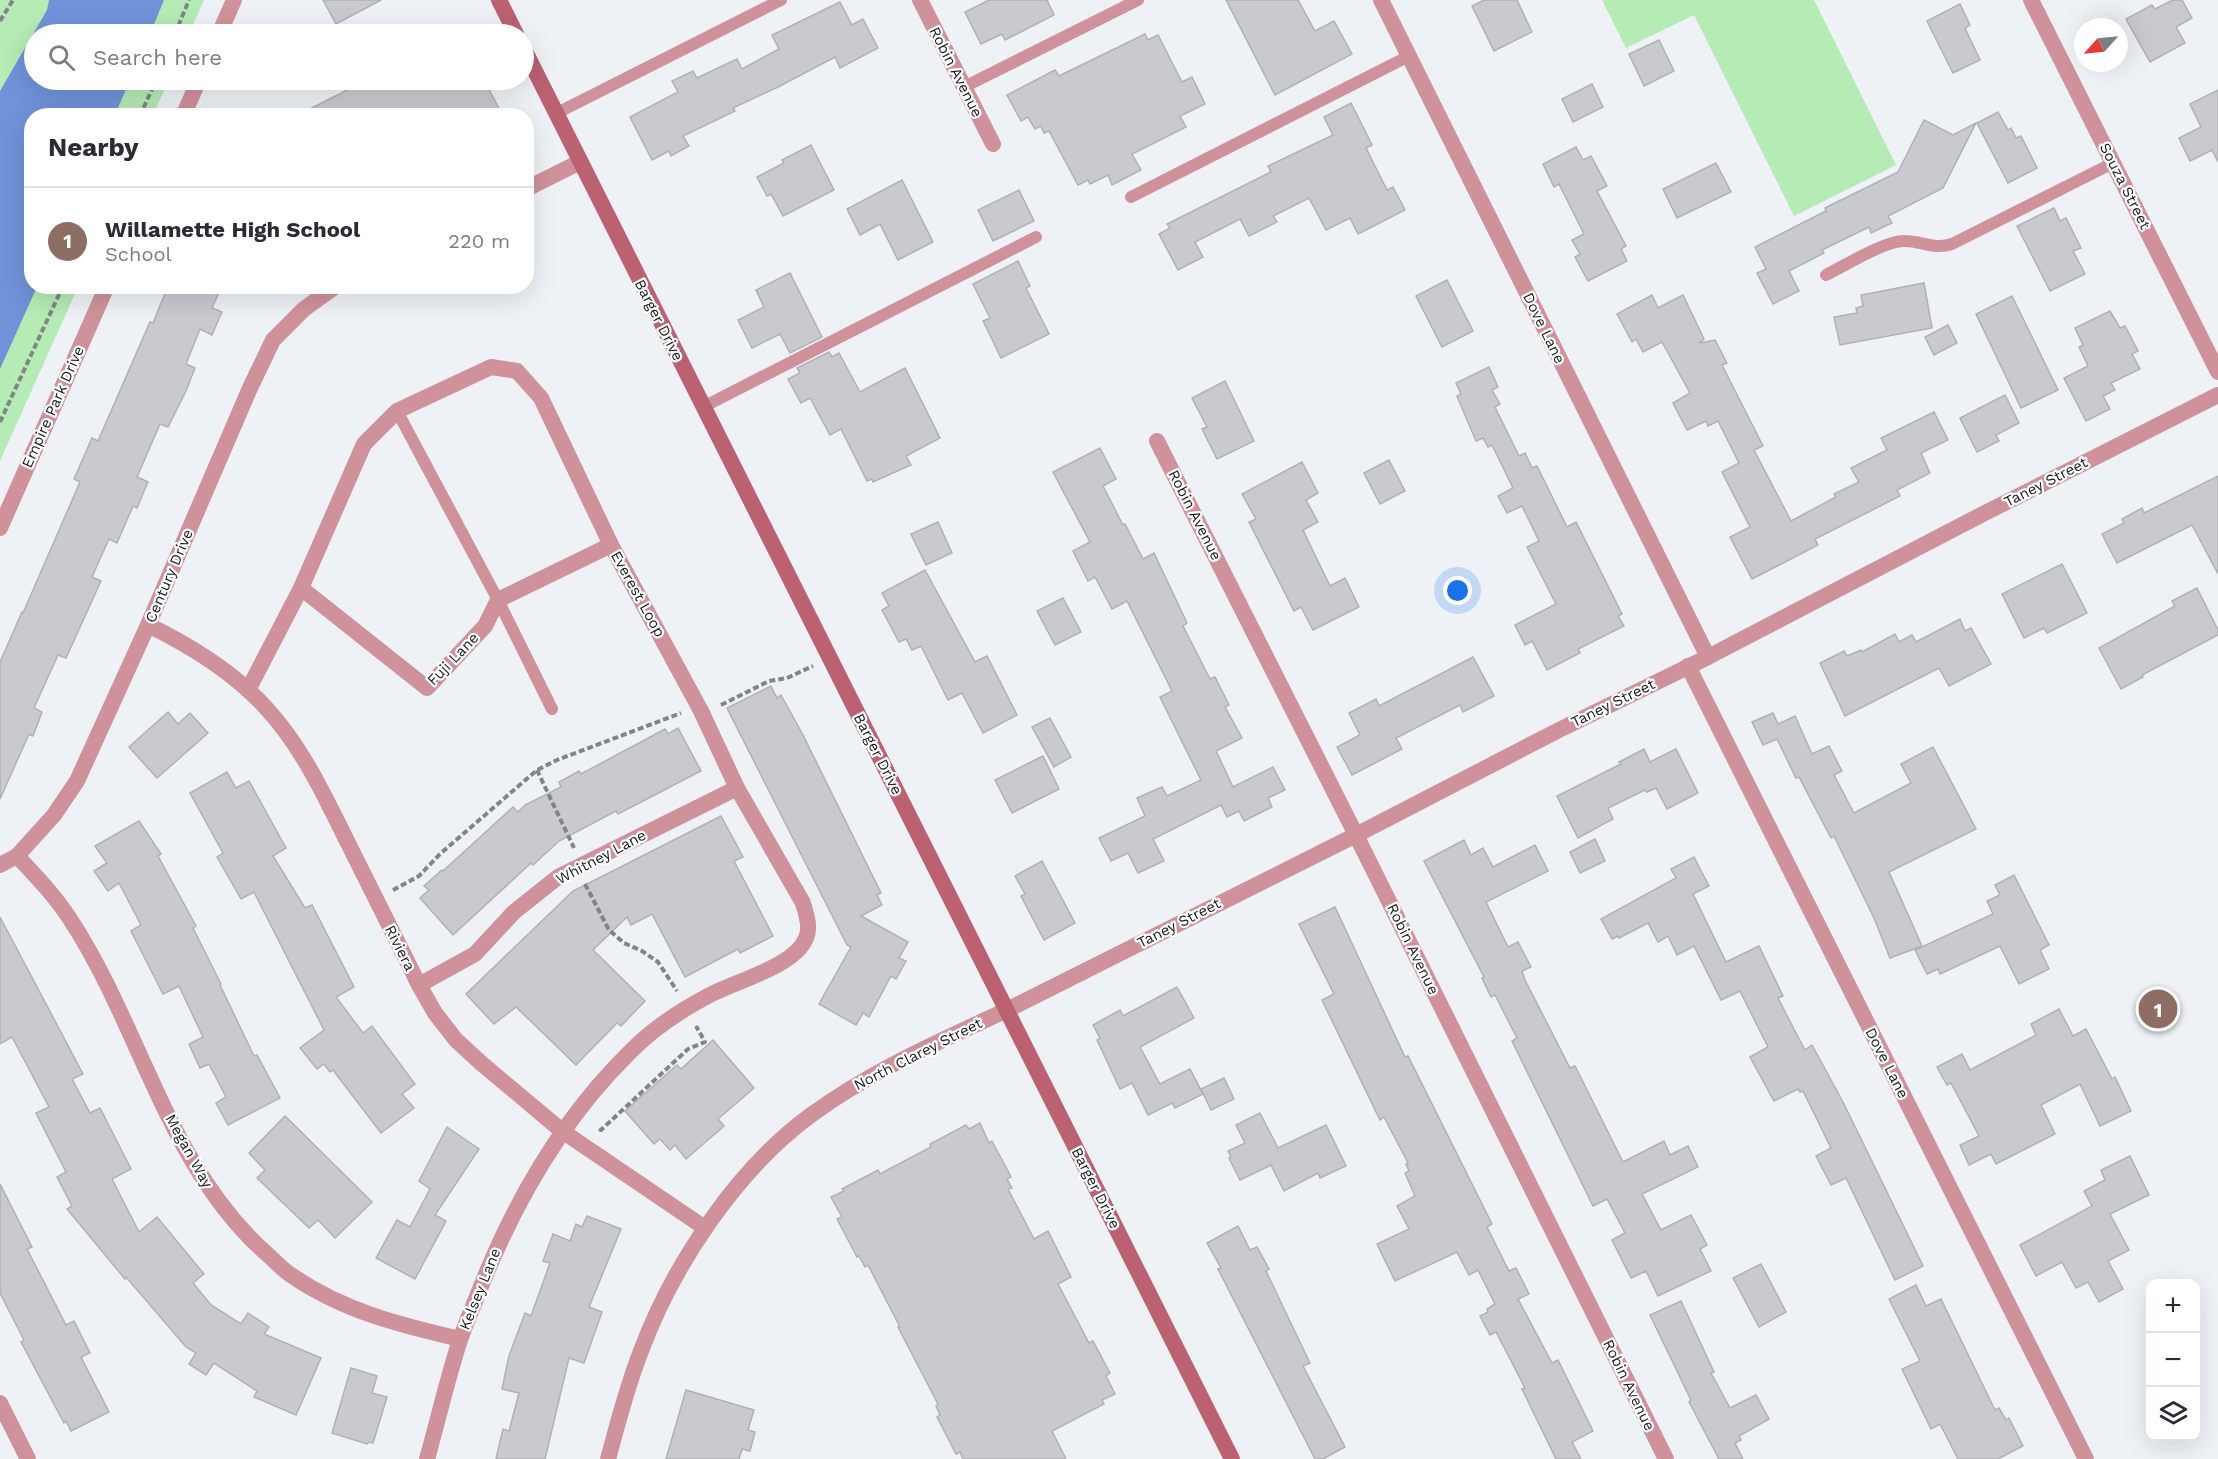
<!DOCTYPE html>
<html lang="en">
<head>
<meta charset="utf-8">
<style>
	body { margin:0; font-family:"Work Sans",sans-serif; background:#f7f7f7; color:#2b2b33 }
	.controls { position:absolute; right:18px; bottom:18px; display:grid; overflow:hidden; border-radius:12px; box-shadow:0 6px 24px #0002 }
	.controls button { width:54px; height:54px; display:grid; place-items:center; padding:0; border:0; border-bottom:2px solid #e1e1e2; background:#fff; color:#2b2b33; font:30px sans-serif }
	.compass { position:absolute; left:2074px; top:18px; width:54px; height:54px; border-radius:50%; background:#fff; box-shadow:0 6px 24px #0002; rotate:243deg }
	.you { position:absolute; left:1458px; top:591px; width:21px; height:21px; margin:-15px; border:4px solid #fff; border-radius:50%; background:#1a73e8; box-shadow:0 0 0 9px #1a73e833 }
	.badge { display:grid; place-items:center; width:39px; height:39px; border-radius:50%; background:#1a73e8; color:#fff; font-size:20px; font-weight:700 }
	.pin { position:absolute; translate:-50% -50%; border:3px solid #fff; box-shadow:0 2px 6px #0006 }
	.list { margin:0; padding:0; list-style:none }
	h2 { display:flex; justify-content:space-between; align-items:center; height:78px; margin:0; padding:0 24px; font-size:26px }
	h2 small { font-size:20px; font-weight:400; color:#7c7c81 }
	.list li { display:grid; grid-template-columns:39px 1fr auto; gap:18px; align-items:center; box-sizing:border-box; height:108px; padding:0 24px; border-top:2px solid #e1e1e2 }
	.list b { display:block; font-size:22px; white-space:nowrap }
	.list p { margin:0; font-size:20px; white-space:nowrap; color:#7c7c81 }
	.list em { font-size:20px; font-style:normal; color:#7c7c81 }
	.icon { flex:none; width:33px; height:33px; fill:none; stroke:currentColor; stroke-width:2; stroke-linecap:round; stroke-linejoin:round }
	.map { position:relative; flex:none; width:2218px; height:1459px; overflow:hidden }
	.search { position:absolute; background:#fff; box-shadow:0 6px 24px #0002; left:24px; top:24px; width:510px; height:66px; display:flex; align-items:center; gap:15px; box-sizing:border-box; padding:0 21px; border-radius:33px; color:#7c7c81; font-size:22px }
	.panel { position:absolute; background:#fff; box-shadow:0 6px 24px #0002; left:24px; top:108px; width:510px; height:186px; border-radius:24px }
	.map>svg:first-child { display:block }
</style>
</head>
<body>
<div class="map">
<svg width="2218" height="1459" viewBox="0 0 2218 1459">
	<rect width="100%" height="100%" fill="#eef2f7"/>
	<!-- green -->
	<g fill="#b5ebb4">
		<path d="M0,0H204L189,34H34V80H169L153,115L32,116V286L78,287L0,461Z"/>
		<path d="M1602,0H1814L1896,165L1794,216L1694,15L1626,48Z"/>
	</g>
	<!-- water -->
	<path fill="#7192d8" d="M49,0H164L150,34H34V80H130L115,115L32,116V286L37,287L0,369V91L47,10Z"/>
	<!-- building -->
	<g fill="#c9cad0" stroke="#b0b0b6" stroke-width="1.5">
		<path d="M323,0H381L336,24Z"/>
		<path d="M989,0H1047L1054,15L1005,40L1002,34L981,44L965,12Z"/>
		<path d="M1226,0H1298L1315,31L1334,21L1352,54L1275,95Z"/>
		<path d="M1484,0H1517L1532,32L1494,51L1472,6Z"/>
		<path d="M2173,0H2182L2192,18L2176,27L2185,43L2150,62L2126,19L2152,5L2155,9Z"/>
		<path d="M840,2L852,25L863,19L878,48L840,68L835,57L778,87L733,108L735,111L683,136L689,146L671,156L669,151L652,160L630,117L678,92L672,81L693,71L697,78L737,59L742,69L779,49L772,35Z"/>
		<path d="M1960,4L1970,25L1965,28L1980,60L1953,73L1927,21Z"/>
		<path d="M1145,34L1148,40L1158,35L1182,82L1192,77L1205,104L1180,116L1186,127L1132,154L1141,170L1112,185L1108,175L1090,184L1088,180L1078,185L1049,131L1044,133L1041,126L1035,129L1028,117L1021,121L1007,95L1055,70L1059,76Z"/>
		<path d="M1659,40L1674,71L1644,86L1629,54Z"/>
		<path d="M367,80H484L503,116H296Z"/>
		<path d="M1592,84L1603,107L1573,122L1562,99Z"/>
		<path d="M2218,90V162L2212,150L2190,161L2179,138L2201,127L2190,104Z"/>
		<path d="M1351,103L1372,145L1366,148L1387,190L1393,187L1405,210L1358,234L1350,218L1326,230L1309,198L1273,216L1277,222L1249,236L1240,219L1195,242L1203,257L1178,270L1159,234L1170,228L1167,224L1271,172L1268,166L1333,135L1324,117Z"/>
		<path d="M1998,112L2008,130L2011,128L2016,138L2021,136L2037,168L2008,183L1977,123Z"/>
		<path d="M1924,120L1953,135L1976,123L1943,188L1888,216L1892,223L1871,233L1869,227L1822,250L1824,253L1789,271L1799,291L1773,304L1757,273L1766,269L1755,247L1826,211L1825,208L1898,172Z"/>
		<path d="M811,145L834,190L783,216L771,194L767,196L757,177L784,163L782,160Z"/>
		<path d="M1576,147L1583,160L1591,156L1607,186L1597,191L1626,246L1621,249L1627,261L1588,281L1575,257L1580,254L1572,240L1584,234L1559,184L1554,187L1543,164Z"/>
		<path d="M1716,163L1731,192L1677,218L1663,189Z"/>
		<path d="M902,180L933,242L898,260L880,224L860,235L847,209Z"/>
		<path d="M1019,190L1034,221L993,241L978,210Z"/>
		<path d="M2054,208L2060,221L2066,218L2081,248L2073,251L2085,274L2050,291L2017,226Z"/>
		<path d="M1018,261L1030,286L1026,288L1049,334L1001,358L983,321L990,318L973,284Z"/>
		<path d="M790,273L822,337L790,353L780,334L752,348L738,320L764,307L756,290Z"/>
		<path d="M1447,280L1473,331L1442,347L1416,296Z"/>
		<path d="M1924,283L1932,328L1840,345L1834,317L1857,313L1856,308L1863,306L1861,295Z"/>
		<path d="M168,286H222L212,308L222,312L212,335L200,329L186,364L195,368L186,391L168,427L160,424L137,477L148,482L137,508L133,506L117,543L109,539L92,577L101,581L66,658L58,655L34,708L42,712L33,736L29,734L0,799V662L22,612L23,613L80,482L74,479L92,438L98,441L150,322L153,323Z"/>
		<path d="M1652,295L1658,308L1683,295L1704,339L1699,343L1715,340L1727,363L1722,365L1763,446L1754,450L1791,521L1836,497L1834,494L1859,482L1851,468L1887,450L1881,438L1934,412L1948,440L1921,453L1930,473L1897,490L1900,496L1815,539L1818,545L1752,579L1730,537L1750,527L1722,472L1739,463L1718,421L1708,426L1706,421L1687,430L1673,403L1690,393L1662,342L1643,352L1636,339L1632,342L1617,314Z"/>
		<path d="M2012,296L2058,390L2021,408L1976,314Z"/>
		<path d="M2110,311L2120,328L2125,326L2138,351L2132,354L2140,369L2111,383L2115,390L2103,396L2110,409L2086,421L2064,378L2088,366L2079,347L2083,345L2075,328Z"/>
		<path d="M1948,325L1957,343L1934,355L1925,337Z"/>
		<path d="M829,352L832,357L839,353L860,392L905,368L940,438L906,456L911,465L873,482L872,479L867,481L841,429L830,435L810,398L801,403L788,379L800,373L797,368Z"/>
		<path d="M1489,367L1498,387L1492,390L1500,404L1495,407L1519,456L1525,453L1532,468L1537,466L1567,527L1576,522L1622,614L1618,616L1624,626L1578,649L1580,653L1547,670L1532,641L1525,645L1515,625L1556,604L1527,547L1539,541L1522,506L1507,513L1498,496L1513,488L1492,445L1488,447L1483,438L1476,441L1457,396L1461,394L1456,383Z"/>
		<path d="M1225,381L1254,441L1217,459L1202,429L1207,427L1192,398Z"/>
		<path d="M2005,395L2019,423L1996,435L1999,441L1977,452L1960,418Z"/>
		<path d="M1100,448L1116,479L1103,486L1123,525L1125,524L1143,559L1154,553L1187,623L1183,626L1210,679L1215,677L1229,705L1225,707L1242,738L1216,751L1233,787L1273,767L1285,790L1268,798L1272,807L1244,821L1239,811L1227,817L1221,805L1153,839L1164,861L1138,873L1128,853L1111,861L1099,838L1145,816L1137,798L1162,787L1167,796L1201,780L1160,697L1172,691L1127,601L1112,609L1095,577L1088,581L1073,551L1090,542L1053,472Z"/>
		<path d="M1389,460L1405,491L1380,504L1364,473Z"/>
		<path d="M1302,462L1318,493L1306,500L1318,522L1303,530L1330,586L1345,578L1359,607L1313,630L1301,607L1294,611L1249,522L1256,519L1242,494Z"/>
		<path d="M2218,476V574L2192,525L2117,563L2102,534L2124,523L2122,519L2142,508L2144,513Z"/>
		<path d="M938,522L952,553L926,565L911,534Z"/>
		<path d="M2062,564L2087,613L2047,633L2044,628L2024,638L2002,594Z"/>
		<path d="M925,570L975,662L987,656L1017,715L983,733L962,693L948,700L921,646L912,650L906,639L899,642L882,610L889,606L882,593Z"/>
		<path d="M2197,588L2218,630V635L2142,675L2143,677L2121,689L2099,648L2175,606L2172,601Z"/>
		<path d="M1063,598L1081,632L1055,645L1037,611Z"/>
		<path d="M1960,619L1965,631L1971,628L1991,664L1949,686L1939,668L1845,716L1820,663L1844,651L1847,656L1861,650L1862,652L1895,634L1899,642L1912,635L1916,642Z"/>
		<path d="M1473,657L1494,696L1463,712L1460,705L1396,738L1402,749L1352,775L1337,747L1360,735L1349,713L1376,699L1379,706Z"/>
		<path d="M771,686L777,698L781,695L803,735L881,893L877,895L882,905L861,916L908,942L899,958L906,961L896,979L891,976L869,1017L863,1013L856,1025L819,1004L851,947L847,945L727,708Z"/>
		<path d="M168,712L178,724L190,713L208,733L157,778L129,747Z"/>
		<path d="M1773,713L1778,724L1795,716L1812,754L1829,746L1842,771L1834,775L1854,813L1911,783L1901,764L1933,747L1976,829L1889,872L1922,946L1890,958L1874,918L1834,836L1831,838L1799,777L1796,778L1777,739L1763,745L1752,722Z"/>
		<path d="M1050,718L1071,757L1054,767L1032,727Z"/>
		<path d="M678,728L701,771L618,814L616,811L559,841L533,865L531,863L453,935L420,898L429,890L424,886L442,870L443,871L513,807L518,812L525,805L561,787L559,782L579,771L581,774L665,729L668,734Z"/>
		<path d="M1644,749L1650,762L1676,749L1698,793L1667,809L1656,788L1647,792L1645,790L1608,808L1613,819L1578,838L1557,796L1621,764L1619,762Z"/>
		<path d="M1043,756L1059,789L1012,813L995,780Z"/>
		<path d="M227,772L236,788L249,781L286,848L273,856L305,908L312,905L354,987L336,997L363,1033L372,1026L415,1084L402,1094L414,1108L381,1133L333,1070L330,1072L324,1064L317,1069L300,1048L324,1030L254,892L241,899L217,857L223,853L190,793Z"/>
		<path d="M721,816L743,857L734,861L773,936L740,953L738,949L685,977L652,914L631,925L627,917L593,950L645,1001L621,1026L617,1023L576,1065L516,1007L494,1024L466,994L573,891Z"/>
		<path d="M139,821L161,854L158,856L196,926L193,928L221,984L220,985L254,1056L257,1055L280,1098L228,1125L216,1103L226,1097L209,1064L200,1068L189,1044L203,1037L179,986L163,994L131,931L141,925L119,883L108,891L94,871L107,863L95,846Z"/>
		<path d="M1595,839L1605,861L1580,873L1570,852Z"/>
		<path d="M1464,840L1471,855L1483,848L1493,867L1535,845L1548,871L1486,902L1508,947L1518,942L1531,967L1522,971L1525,980L1570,1068L1575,1066L1623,1162L1664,1141L1670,1155L1688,1146L1698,1167L1642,1194L1661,1230L1691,1215L1707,1245L1700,1249L1711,1271L1658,1296L1646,1271L1631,1278L1612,1240L1625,1233L1607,1199L1593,1206L1512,1041L1517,1038L1495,995L1491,997L1482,978L1484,977L1424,861Z"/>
		<path d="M1694,857L1709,886L1693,894L1726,962L1759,946L1783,996L1778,998L1796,1033L1805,1050L1812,1045L1844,1104L1923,1266L1895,1280L1846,1178L1831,1185L1816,1156L1831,1148L1803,1091L1800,1092L1798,1089L1774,1101L1750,1057L1768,1047L1740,991L1721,1000L1694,946L1677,955L1668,936L1658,942L1648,923L1619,938L1618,936L1612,939L1601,919L1676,878L1671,869Z"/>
		<path d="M1042,861L1075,923L1044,940L1021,896L1025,894L1015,876Z"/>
		<path d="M2014,875L2049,945L2040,950L2049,969L2019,984L2000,946L1940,974L1938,969L1927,974L1915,950L1993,914L1987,901L2000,895L1995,885Z"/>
		<path d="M1335,907L1405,1057L1408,1056L1492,1224L1487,1227L1509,1271L1516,1268L1529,1294L1518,1299L1552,1363L1558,1360L1593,1431L1572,1442L1581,1459H1556L1522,1389L1525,1388L1496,1332L1490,1335L1480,1316L1488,1312L1487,1309L1495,1304L1478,1270L1469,1275L1457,1252L1395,1281L1377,1244L1409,1229L1397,1206L1415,1196L1405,1173L1409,1171L1406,1164L1408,1163L1384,1117L1380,1120L1322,1000L1334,994L1299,924Z"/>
		<path d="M0,917L83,1074L72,1079L90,1113L100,1108L131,1169L112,1179L139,1232L157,1217L204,1274L193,1283L211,1305L241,1324L248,1313L269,1327L264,1334L321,1358L296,1415L254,1397L257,1391L214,1363L206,1375L189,1364L196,1353L186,1347L126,1277L125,1279L67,1209L72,1206L57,1177L66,1172L36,1113L49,1107L12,1037L0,1044Z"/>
		<path d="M1177,987L1194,1018L1140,1047L1160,1084L1190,1069L1203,1094L1175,1108L1172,1103L1148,1115L1132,1083L1120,1089L1097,1040L1100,1038L1093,1025L1120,1010L1123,1016Z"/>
		<path d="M2059,1009L2073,1036L2086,1029L2112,1079L2115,1077L2131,1111L2100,1126L2080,1084L2041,1105L2055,1134L1996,1164L1991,1154L1969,1165L1960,1145L1979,1136L1951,1083L1947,1085L1937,1067L1962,1054L1970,1070L2036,1035L2031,1024Z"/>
		<path d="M713,1040L754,1088L718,1119L724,1126L686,1159L675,1145L670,1150L660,1139L654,1144L625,1111L677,1065L681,1069Z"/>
		<path d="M1224,1078L1234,1099L1211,1110L1201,1089Z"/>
		<path d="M1260,1113L1278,1148L1326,1125L1346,1166L1320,1178L1318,1173L1284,1191L1271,1165L1240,1180L1229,1158L1231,1157L1228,1151L1245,1143L1236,1125Z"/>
		<path d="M285,1116L372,1202L335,1238L318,1220L309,1228L257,1178L265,1170L249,1153Z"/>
		<path d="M980,1123L989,1143L992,1141L1011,1177L1007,1179L1012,1188L1008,1189L1034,1239L1048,1231L1071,1277L1058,1284L1089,1343L1093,1341L1110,1373L1106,1376L1115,1394L1102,1400L1104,1404L1052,1431L1066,1459H963L960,1452L956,1454L937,1417L940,1415L936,1406L938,1404L898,1327H900L868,1265L865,1267L859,1256L857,1257L837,1219L842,1217L831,1197L844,1191L842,1189L878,1170L880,1174L931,1147L930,1144L966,1125L969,1129Z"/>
		<path d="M447,1127L479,1149L435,1215L446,1221L415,1279L376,1258L397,1220L410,1227L430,1189L419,1181Z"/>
		<path d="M2130,1156L2149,1195L2110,1214L2129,1250L2108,1261L2123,1289L2099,1302L2088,1282L2076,1288L2062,1262L2036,1276L2020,1245L2092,1206L2084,1191L2105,1180L2101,1170Z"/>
		<path d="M0,1184L32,1247L27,1249L66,1325L74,1321L90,1353L81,1357L109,1412L71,1431L66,1421L64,1423L21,1342L24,1340L0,1293Z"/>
		<path d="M587,1216L621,1229L589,1307L602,1312L584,1363L569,1358L545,1459H496L503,1429L509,1431L519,1393L502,1389L509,1356L525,1313L531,1316L550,1263L543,1261L553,1234L570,1241L576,1224L582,1227Z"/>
		<path d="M1238,1226L1250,1250L1257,1247L1269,1269L1266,1271L1310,1363L1303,1366L1345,1447L1323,1459H1315L1218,1269L1221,1268L1207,1243Z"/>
		<path d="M1761,1264L1786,1312L1759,1327L1733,1278Z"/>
		<path d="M1916,1285L1926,1306L1941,1299L1995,1410L1999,1408L2006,1420L2009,1418L2023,1446L1998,1459H1958L1940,1424L1931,1429L1902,1369L1920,1361L1889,1299Z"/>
		<path d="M1681,1301L1714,1372L1711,1373L1730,1408L1756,1395L1769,1419L1739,1436L1741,1440L1735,1443L1743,1459H1719L1689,1402L1691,1400L1650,1315Z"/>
		<path d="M351,1368L377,1376L372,1393L387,1397L373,1443L369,1442L367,1444L332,1433Z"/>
		<path d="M686,1390L754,1410L748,1430L755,1432L750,1451L742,1449L739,1459H666Z"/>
	</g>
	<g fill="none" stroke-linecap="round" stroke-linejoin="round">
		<!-- path -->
		<g stroke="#828588" stroke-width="4" stroke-dasharray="6 3" stroke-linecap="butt">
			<path d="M0,21L13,0"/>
			<path d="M175,34L189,0"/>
			<path d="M140,116L156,80"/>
			<path d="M0,422L63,286"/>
			<path d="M721,705L769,681L787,678L813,666"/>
			<path d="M537,770L574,848"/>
			<path d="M585,884L609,930L624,943L642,951L658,962L677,991"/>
			<path d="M393,890L419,876L440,854L537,770L557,760L681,713"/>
			<path d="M599,1129L601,1130L688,1049L705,1042L696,1026"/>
		</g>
		<!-- service -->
		<g stroke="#d0929a" stroke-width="12">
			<path d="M964,87L1138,0"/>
			<path d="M555,114L781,0"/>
			<path d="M1131,197L1409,56"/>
			<path d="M1826,275C1844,266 1886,240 1905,241C1922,241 1934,250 1952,244L2113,163"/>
			<path d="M703,407L1036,237"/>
			<path d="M397,411L498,600L552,709"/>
		</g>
		<!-- minor -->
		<g stroke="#d0929a" stroke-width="16">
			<path d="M920,0L993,144"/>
			<path d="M2031,0L2218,372"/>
			<path d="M219,34L234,0"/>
			<path d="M183,116L199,80"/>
			<path d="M526,189L580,162"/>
			<path d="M1157,441L1356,835L1666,1459"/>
			<path d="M0,528L107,286"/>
			<path d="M301,588L427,688L485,626L498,600L611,545"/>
			<path d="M148,625C191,646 235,673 267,709C302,747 324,795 347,841C371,889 395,937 419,985L435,1013L456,1040L481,1063L562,1131L705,1228"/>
			<path d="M1688,666L2086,1459"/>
			<path d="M248,690L301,588L364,444L397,411L491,367L517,371L541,398L611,545L701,711L737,788L803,903C806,914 811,927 806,938C795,967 732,982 706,997C678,1012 651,1030 629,1053C560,1121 513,1204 478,1294C472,1309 465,1325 460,1340C447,1380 438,1420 427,1459"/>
			<path d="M17,856C36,876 55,896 70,919C141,1027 167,1166 267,1254C275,1261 282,1269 291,1275C343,1311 400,1325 460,1339"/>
			<path d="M0,865L17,856L54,815L77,781L148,625L250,388L273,340L304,309L336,286"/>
			<path d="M419,985L475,954L514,912L558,877L737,788"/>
			<path d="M0,1403L28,1459"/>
			<path d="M608,1459C618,1423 627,1386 641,1351C673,1265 737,1169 811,1115C871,1071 940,1041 1007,1010"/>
		</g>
		<!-- tertiary -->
		<g stroke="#d0929a" stroke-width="16">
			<path d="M1381,0L1708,657"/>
			<path d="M1007,1010L1356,835L1559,730L1708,657L1983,514L2218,395"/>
		</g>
		<!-- secondary -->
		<g stroke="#bb6171" stroke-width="16">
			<path d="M499,0L516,34"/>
			<path d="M524,49L1232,1459"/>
		</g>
	</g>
	<g text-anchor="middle" stroke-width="4.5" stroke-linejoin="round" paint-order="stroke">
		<!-- street labels -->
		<g font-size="15" fill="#181a1b" stroke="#fff">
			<text transform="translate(956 72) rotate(63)" y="5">Robin Avenue</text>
			<text transform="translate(2125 186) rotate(63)" y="5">Souza Street</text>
			<text transform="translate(659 320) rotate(63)" y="5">Barger Drive</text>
			<text transform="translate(1544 328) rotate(64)" y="5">Dove Lane</text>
			<text transform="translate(53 407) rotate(-66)" y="5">Empire Park Drive</text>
			<text transform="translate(2046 482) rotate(-27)" y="5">Taney Street</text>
			<text transform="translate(1195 515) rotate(63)" y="5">Robin Avenue</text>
			<text transform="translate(169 576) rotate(-67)" y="5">Century Drive</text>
			<text transform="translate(638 594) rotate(61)" y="5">Everest Loop</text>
			<text transform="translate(453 659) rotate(-46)" y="5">Fuji Lane</text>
			<text transform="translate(1613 703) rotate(-26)" y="5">Taney Street</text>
			<text transform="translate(878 754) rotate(63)" y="5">Barger Drive</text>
			<text transform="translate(601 857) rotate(-28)" y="5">Whitney Lane</text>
			<text transform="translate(1179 923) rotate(-27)" y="5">Taney Street</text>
			<text transform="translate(400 948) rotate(63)" y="5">Riviera</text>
			<text transform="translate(1413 949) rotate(64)" y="5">Robin Avenue</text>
			<text transform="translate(918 1054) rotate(-27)" y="5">North Clarey Street</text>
			<text transform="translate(1887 1063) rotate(63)" y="5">Dove Lane</text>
			<text transform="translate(189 1151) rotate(61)" y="5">Megan Way</text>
			<text transform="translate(1096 1188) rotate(63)" y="5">Barger Drive</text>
			<text transform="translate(480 1289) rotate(-68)" y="5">Kelsey Lane</text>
			<text transform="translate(1629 1385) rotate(64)" y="5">Robin Avenue</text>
		</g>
	</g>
</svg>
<div class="controls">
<button>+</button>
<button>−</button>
<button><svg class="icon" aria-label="layers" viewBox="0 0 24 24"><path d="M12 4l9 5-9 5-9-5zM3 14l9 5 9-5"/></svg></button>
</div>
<svg class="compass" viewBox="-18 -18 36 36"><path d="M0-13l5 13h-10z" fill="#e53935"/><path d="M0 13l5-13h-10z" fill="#7c7c81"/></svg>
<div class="you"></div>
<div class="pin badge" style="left:2158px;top:1009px;background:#8d6e63">1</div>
<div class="search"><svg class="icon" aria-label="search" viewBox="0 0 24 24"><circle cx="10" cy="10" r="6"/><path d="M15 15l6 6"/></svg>Search here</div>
<section class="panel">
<h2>Nearby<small></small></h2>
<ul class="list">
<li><span class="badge" style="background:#8d6e63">1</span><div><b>Willamette High School</b><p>School</p></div><em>220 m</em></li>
</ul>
</section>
</div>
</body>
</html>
